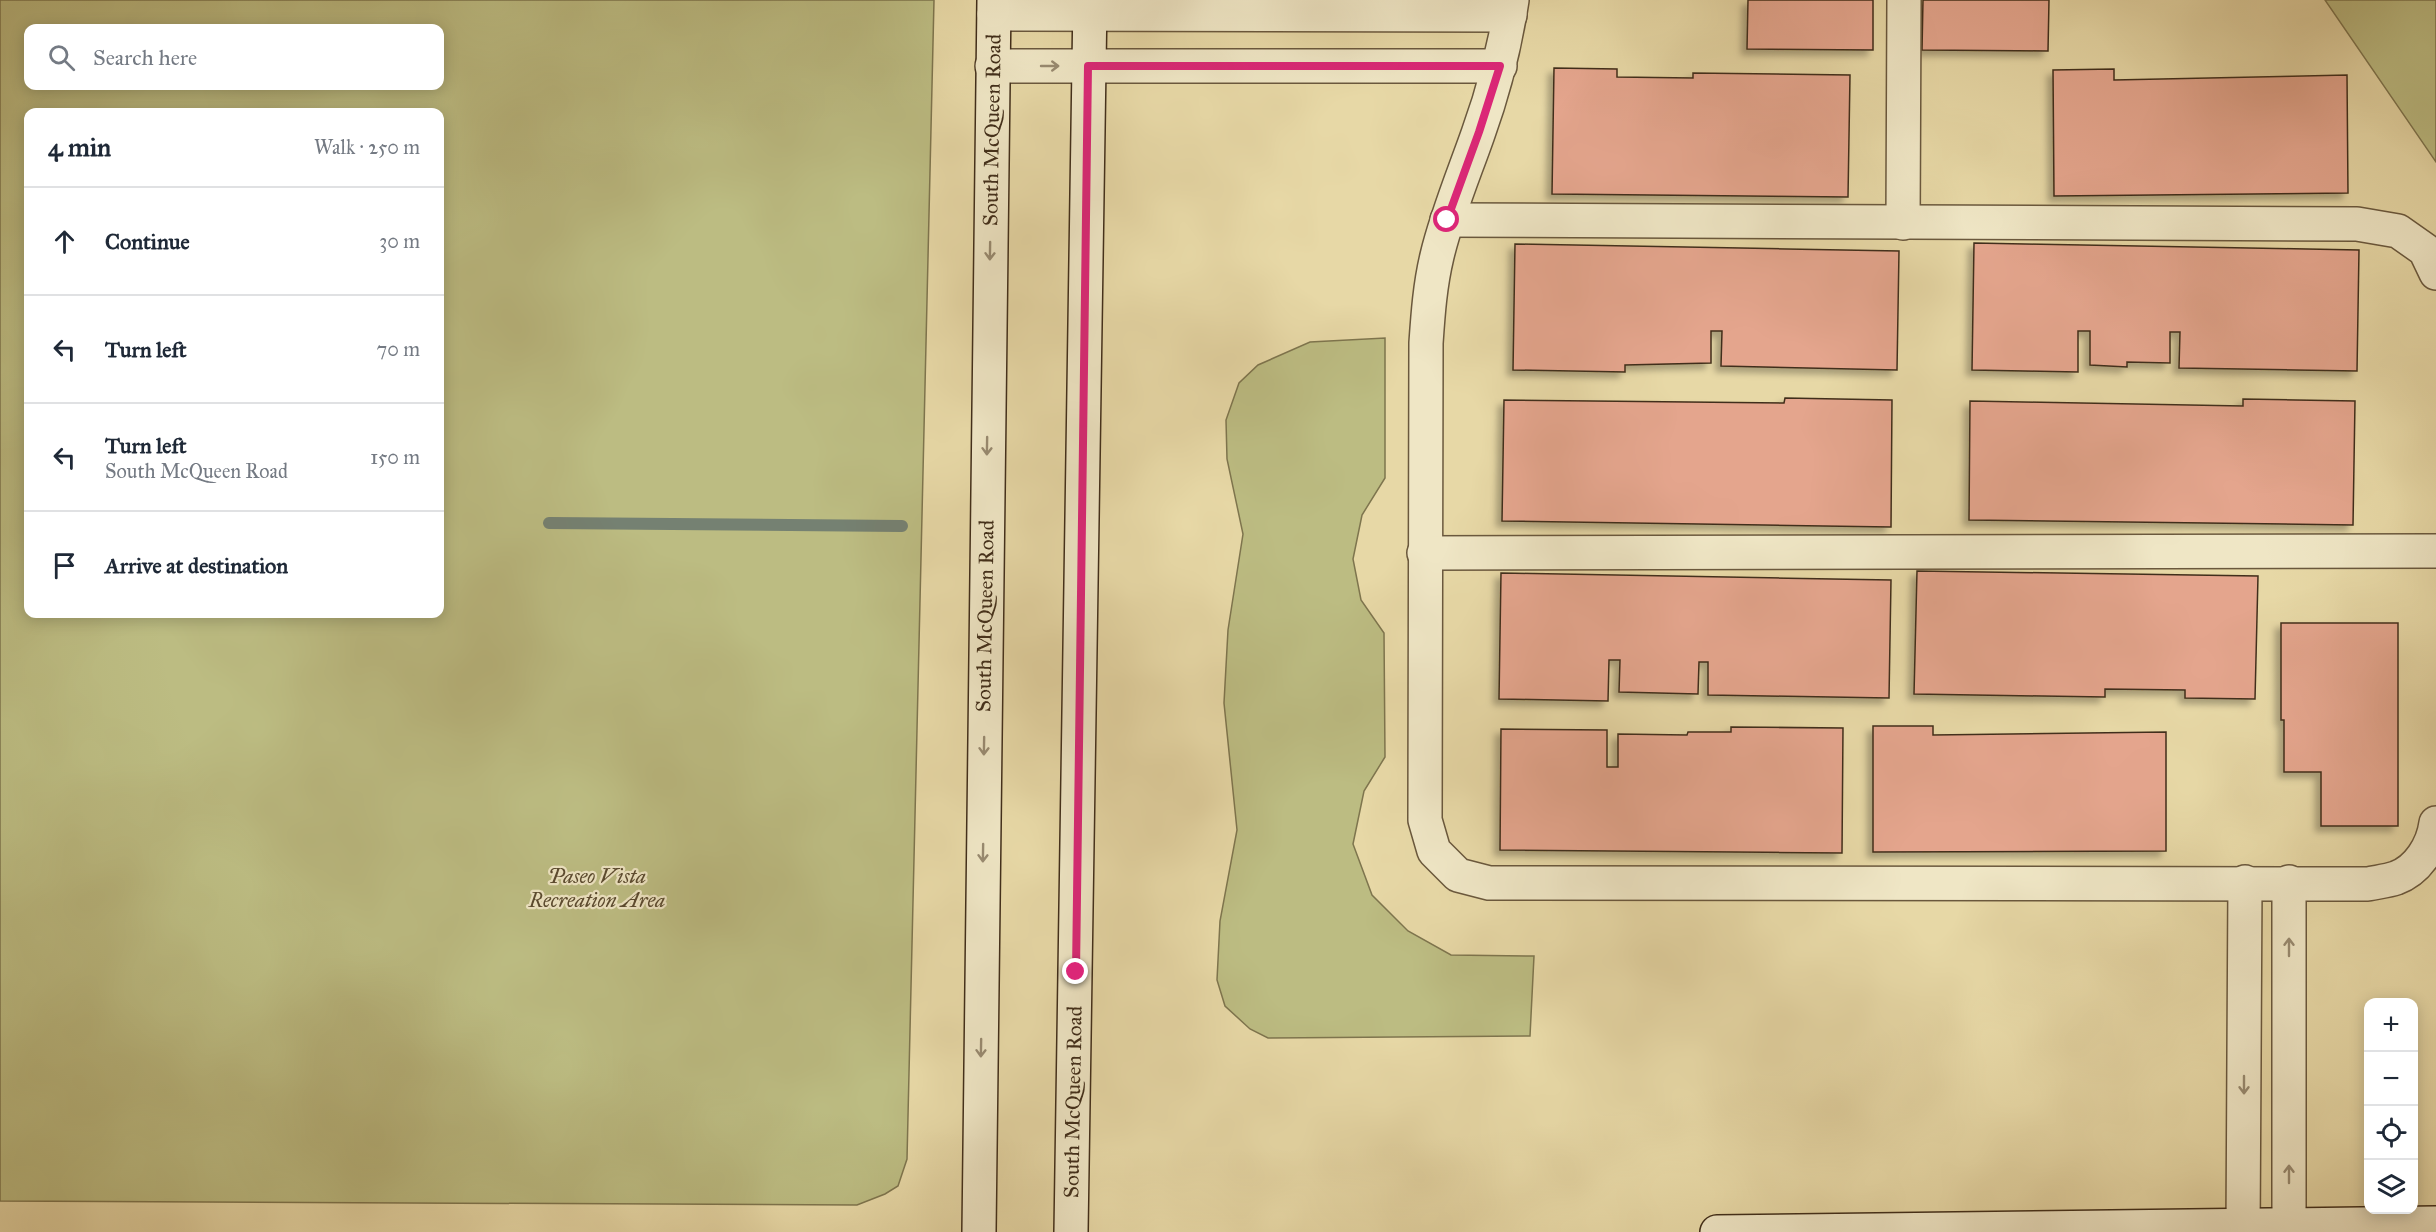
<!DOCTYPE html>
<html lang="en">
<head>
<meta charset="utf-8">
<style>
	body { margin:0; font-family:"IM FELL Great Primer",serif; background:#f6f6f7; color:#1f2937 }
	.controls { position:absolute; right:18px; bottom:18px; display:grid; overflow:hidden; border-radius:12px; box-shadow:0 3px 15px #0003 }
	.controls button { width:54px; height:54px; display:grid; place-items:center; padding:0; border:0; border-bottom:2px solid #e0e1e3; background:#fff; color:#1f2937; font:30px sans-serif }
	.stop { position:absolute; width:18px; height:18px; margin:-14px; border:4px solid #db2777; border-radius:50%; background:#fff }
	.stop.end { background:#db2777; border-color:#fff; box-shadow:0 2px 6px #0008 }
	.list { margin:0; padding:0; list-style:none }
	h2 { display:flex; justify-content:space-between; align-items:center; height:78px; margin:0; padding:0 24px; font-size:26px }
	h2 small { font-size:20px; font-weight:400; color:#747a83 }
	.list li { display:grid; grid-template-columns:39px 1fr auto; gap:18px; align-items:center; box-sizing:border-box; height:108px; padding:0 24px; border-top:2px solid #e0e1e3 }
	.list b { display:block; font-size:22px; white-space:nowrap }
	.list p { margin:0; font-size:20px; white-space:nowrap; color:#747a83 }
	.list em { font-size:20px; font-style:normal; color:#747a83 }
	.icon { flex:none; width:33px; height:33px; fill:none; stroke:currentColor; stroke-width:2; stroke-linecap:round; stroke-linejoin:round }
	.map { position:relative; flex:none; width:2436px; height:1232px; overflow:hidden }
	.search { position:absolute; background:#fff; box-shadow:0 3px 15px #0003; left:24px; top:24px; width:420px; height:66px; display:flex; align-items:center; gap:15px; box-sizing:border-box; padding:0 21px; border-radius:12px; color:#747a83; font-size:22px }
	.panel { position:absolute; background:#fff; box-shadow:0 3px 15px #0003; left:24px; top:108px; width:420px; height:510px; border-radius:12px }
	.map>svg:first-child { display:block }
</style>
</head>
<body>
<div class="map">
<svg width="2436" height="1232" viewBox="0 0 2436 1232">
	<defs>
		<filter id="shadow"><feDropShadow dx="-5.5" dy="5.5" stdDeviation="3" flood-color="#0004"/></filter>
	</defs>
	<rect width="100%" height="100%" fill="#e7d8a6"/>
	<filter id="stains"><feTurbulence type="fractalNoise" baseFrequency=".00333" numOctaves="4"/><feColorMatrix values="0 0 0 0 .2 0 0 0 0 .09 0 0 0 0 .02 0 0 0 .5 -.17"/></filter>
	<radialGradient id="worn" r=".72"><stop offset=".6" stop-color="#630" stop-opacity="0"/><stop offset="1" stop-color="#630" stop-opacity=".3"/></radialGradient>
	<!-- green -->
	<g fill="#bcbc82" stroke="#7e754e" stroke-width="1.5" fill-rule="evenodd">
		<path d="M0,0H934L907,1159L898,1186L885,1194L857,1205L0,1201ZM28,28H440V86H28ZM28,112H440V614H28Z"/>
		<path d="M2325,0H2436V162Z"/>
		<path d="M1385,338V478L1362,515L1353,559L1361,600L1384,633L1385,757L1364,791L1353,844L1372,895L1408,931L1451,955L1534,956L1530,1036L1268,1038L1250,1029L1225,1006L1217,980L1220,921L1237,830L1224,703L1228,630L1243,534L1227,459L1226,420L1239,383L1258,365L1310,342Z"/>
	</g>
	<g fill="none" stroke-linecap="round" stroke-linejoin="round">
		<!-- stream -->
		<path stroke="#758172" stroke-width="12" d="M549,523L902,526"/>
	</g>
	<!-- building -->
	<g fill="#e4a58d" stroke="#412e1a" stroke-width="1.5" filter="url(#shadow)">
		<path d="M1748,0H1873V50L1747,49Z"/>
		<path d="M1923,0H2049L2048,51L1922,50Z"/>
		<path d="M1554,68L1617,69V77L1693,78V73L1850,75L1848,197L1552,194Z"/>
		<path d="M2114,69V80L2347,75L2348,193L2054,196L2053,70Z"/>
		<path d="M1974,243L2359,250L2357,371L2179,368L2180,332H2170V363L2127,362V367L2090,365V331H2078V372L1972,370Z"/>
		<path d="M1515,244L1899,251L1897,370L1721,366L1722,331H1711V363L1625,365V372L1513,370Z"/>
		<path d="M1785,398L1892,400L1891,527L1502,521L1504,400L1784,403Z"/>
		<path d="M2243,399L2355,401L2353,525L1969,520L1970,401L2243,406Z"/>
		<path d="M1917,571L2258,576L2255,699L2185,698V690L2105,689V697L1914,694Z"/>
		<path d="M1501,573L1891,580L1889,698L1708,695V662H1699L1698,694L1619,692L1620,660H1609L1608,701L1499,699Z"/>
		<path d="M2281,623H2398V826H2321V772H2284V720H2281Z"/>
		<path d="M1873,726H1933V735L2166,732V851L1873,852Z"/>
		<path d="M1731,727L1843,728L1842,853L1500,850L1501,729L1607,730V767H1618V734L1687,735L1688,732H1731Z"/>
	</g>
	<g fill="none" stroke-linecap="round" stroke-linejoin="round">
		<defs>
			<g id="minor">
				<path d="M1512,0C1505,46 1494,90 1478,134C1464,174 1447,214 1437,256C1430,285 1428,314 1426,343L1425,820L1434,851L1458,875L1489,883L2368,884C2377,882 2387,881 2396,878C2418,870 2433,846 2436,823"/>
				<path d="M994,14L1510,15"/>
				<path d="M992,66H1500"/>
				<path d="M1447,220L2357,224L2398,231L2425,250L2436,273"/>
				<path d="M1903,223L1904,0"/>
				<path d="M1424,553L2436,551"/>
				<path d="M2243,1232L2245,882"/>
				<path d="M2289,1232V882"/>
			</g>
			<g id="secondary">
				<path d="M979,1232L994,0"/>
				<path d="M1071,1232L1090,0"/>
				<path d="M1717,1232L2436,1223"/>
			</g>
		</defs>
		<!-- minor casing -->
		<use href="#minor" stroke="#6a583d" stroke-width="36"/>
		<!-- secondary casing -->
		<use href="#secondary" stroke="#412e1a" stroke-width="36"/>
		<!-- minor -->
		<use href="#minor" stroke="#efe6c5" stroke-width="33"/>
		<!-- secondary -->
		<use href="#secondary" stroke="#efe6c5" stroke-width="33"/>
	</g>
	<!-- one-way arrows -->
	<defs><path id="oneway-shaft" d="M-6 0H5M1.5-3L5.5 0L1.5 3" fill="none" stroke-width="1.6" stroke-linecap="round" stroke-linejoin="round" transform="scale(1.5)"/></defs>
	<g stroke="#988a70">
		<use href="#oneway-shaft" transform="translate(1050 66)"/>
		<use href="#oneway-shaft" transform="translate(990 251) rotate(91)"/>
		<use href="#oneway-shaft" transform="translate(987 446) rotate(91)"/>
		<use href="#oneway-shaft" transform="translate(984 746) rotate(91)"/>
		<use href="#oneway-shaft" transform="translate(983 853) rotate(91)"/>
		<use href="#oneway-shaft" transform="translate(2289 947) rotate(-90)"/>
		<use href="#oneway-shaft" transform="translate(981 1048) rotate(91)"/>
		<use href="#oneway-shaft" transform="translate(2244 1085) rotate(90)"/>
		<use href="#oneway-shaft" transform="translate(2289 1174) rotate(-90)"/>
	</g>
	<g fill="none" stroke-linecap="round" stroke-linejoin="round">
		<!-- route -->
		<path stroke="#db2777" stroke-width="8" d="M1076,972L1088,66H1500L1479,132L1447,220"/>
	</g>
	<g text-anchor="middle" stroke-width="4.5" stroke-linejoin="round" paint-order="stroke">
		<!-- street labels -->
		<g font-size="21" fill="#412e1a" stroke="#efe6c5">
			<text transform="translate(992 130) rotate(-89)" y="7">South McQueen Road</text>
			<text transform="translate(985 616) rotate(-89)" y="7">South McQueen Road</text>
			<text transform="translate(1073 1102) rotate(-89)" y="7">South McQueen Road</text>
		</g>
		<!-- park labels -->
		<g font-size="21" font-style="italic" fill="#5a4a2f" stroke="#efe6c5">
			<text x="597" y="883">Paseo Vista<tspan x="597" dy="24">Recreation Area</tspan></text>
		</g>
	</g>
	<rect width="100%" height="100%" filter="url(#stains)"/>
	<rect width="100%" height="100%" fill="url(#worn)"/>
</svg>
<div class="controls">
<button>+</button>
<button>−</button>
<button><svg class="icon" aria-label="locate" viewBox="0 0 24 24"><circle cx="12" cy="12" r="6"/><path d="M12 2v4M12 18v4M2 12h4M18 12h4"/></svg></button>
<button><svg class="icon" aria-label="layers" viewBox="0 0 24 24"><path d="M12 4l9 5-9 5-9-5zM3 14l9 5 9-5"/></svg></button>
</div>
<div class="stop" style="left:1447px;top:220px"></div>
<div class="stop end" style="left:1076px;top:972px"></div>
<div class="search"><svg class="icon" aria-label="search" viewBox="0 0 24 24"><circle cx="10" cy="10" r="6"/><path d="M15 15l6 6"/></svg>Search here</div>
<section class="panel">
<h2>4 min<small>Walk · 250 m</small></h2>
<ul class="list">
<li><svg class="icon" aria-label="ahead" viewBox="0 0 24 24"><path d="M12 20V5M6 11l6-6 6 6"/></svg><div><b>Continue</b></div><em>30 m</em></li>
<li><svg class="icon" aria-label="left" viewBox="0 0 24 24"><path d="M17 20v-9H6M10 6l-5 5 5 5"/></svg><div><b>Turn left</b></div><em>70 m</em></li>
<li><svg class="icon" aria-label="left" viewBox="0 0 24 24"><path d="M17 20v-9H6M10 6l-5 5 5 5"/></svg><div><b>Turn left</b><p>South McQueen Road</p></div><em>150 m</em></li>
<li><svg class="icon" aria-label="arrive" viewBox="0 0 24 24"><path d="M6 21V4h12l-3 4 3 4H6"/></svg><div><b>Arrive at destination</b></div></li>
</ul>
</section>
</div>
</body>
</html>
